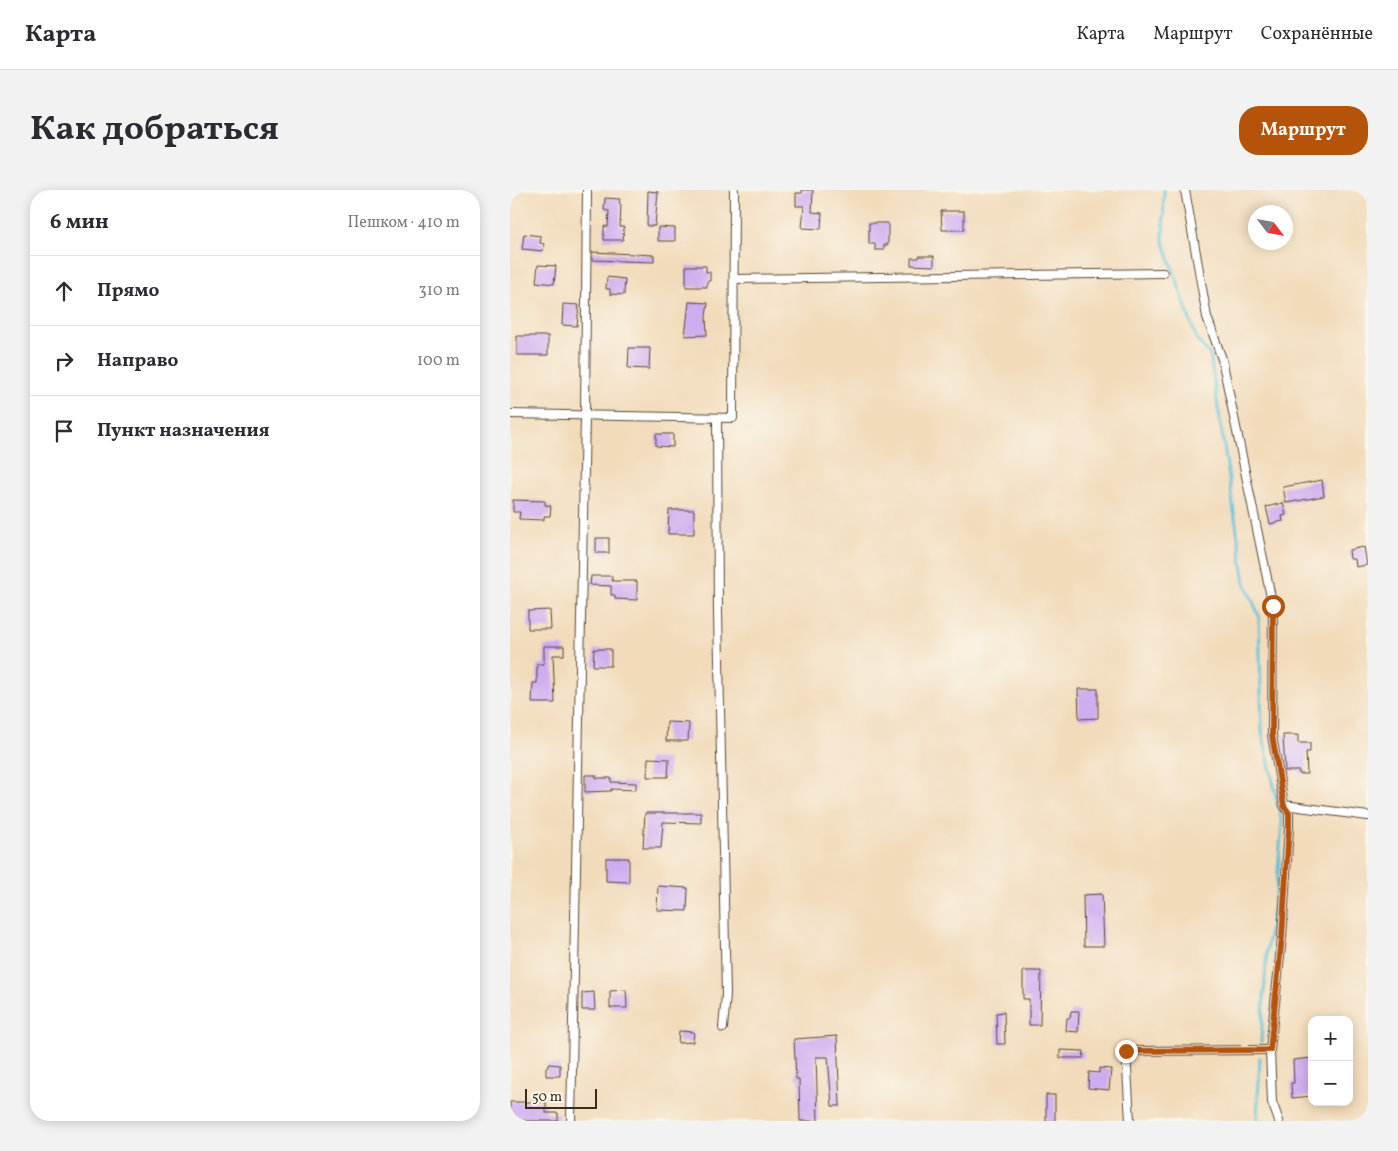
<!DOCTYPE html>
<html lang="ru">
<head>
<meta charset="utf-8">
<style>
	body { margin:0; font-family:Vollkorn,serif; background:#f2f2f3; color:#2b2b33 }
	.controls { position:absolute; right:15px; bottom:15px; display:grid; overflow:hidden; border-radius:10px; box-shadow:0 2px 12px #0003 }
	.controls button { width:45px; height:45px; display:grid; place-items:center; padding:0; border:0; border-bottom:1px solid #e1e1e2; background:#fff; color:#2b2b33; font:25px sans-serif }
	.compass { position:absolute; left:738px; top:15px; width:45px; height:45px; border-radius:50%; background:#fff; box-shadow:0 2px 12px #0003; rotate:122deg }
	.scale { position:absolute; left:15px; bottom:12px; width:72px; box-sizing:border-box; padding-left:5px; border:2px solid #3b2a1e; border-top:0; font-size:14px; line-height:18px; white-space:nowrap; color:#3b2a1e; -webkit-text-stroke:4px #fbf7ec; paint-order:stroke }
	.stop { position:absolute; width:15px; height:15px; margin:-11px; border:4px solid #b45309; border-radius:50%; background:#fff }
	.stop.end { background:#b45309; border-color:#fff; box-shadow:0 1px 5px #0008 }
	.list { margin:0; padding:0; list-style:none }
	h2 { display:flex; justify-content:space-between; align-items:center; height:65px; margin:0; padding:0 20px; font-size:21px }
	h2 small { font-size:16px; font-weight:400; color:#7c7c81 }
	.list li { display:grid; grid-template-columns:32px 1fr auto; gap:15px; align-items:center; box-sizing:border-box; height:70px; padding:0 20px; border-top:1px solid #e1e1e2 }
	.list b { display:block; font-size:19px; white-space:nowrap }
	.list em { font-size:16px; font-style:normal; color:#7c7c81 }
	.icon { flex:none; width:28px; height:28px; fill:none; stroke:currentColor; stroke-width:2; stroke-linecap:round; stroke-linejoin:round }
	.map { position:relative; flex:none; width:858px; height:931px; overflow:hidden; border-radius:20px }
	header { display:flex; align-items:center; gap:30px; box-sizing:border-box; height:70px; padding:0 25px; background:#fff; border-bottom:1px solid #e1e1e2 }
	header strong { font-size:24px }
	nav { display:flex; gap:28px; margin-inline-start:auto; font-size:18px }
	.intro { display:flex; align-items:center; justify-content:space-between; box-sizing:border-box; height:120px; padding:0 30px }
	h1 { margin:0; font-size:35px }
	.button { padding:12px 22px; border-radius:20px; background:#b45309; color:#fff; font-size:18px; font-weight:700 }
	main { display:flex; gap:30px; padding:0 30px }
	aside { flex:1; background:#fff; border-radius:20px; box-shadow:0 2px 12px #0003 }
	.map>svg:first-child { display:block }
</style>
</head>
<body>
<header>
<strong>Карта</strong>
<nav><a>Карта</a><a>Маршрут</a><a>Сохранённые</a></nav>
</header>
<div class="intro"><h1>Как добраться</h1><a class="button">Маршрут</a></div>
<main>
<aside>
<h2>6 мин<small>Пешком · 410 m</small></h2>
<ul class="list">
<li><svg class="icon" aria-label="ahead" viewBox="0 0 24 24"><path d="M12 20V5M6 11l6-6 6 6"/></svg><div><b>Прямо</b></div><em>310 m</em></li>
<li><svg class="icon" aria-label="right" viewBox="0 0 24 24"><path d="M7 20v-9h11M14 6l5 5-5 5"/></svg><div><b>Направо</b></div><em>100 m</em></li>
<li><svg class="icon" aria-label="arrive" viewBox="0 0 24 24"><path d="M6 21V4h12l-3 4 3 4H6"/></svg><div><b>Пункт назначения</b></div></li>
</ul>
</aside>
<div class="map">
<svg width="858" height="931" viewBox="0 0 858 931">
	<rect width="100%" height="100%" fill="#fbf7ec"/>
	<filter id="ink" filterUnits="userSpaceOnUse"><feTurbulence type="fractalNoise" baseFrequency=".02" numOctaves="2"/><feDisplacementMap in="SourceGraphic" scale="10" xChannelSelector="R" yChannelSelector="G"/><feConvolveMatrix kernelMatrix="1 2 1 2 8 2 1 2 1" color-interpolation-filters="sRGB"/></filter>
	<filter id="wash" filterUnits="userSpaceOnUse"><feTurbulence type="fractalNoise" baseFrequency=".0096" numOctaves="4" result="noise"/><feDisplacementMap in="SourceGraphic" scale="20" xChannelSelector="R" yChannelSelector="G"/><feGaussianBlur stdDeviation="1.12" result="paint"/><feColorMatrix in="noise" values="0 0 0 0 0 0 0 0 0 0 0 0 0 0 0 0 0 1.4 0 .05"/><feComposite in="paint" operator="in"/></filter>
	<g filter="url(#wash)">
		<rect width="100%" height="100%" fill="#f2dbbb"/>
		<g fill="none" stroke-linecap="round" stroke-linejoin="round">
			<!-- stream -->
			<g stroke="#58bfd5" stroke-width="3">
				<path d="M654,0L653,50L687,150L700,165L735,393L749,426L752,541L772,634L766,703L757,758L751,852"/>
				<path d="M747,931L750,868"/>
			</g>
		</g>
		<g id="blocks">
			<!-- building -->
			<g fill="#ceacf0">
				<path d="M292,0H303L302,22L312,23L311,39L292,38L294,16H286V3H292Z"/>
				<path d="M138,1L148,2L145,36H137Z"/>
				<path d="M95,8L110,9L109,14H111L110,37H114L113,50H94V36L98,37L99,21L94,20Z"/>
				<path d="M431,21H454V40H432Z"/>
				<path d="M359,33H378V55H374V60H365V54H359Z"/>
				<path d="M148,37L165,38V51H148Z"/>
				<path d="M14,44L31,46L30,53L34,54L33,61L12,59Z"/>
				<path d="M82,62L144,65V72L82,70Z"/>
				<path d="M409,66H424V76L401,75V68H409Z"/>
				<path d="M28,75L46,76L44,94L26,92Z"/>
				<path d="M176,76H196V82H200V91H197V97H176Z"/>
				<path d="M97,87L115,89L114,105L100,104V99H96Z"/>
				<path d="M179,112L198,113L196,126L197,145L175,146Z"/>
				<path d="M53,114L69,115L67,136L52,135Z"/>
				<rect x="7" y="146" width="31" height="19"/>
				<path d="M119,158H140L139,179L118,178Z"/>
				<path d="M146,244H163V257L146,256Z"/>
				<path d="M812,290L814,306L776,313L773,297Z"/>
				<path d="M3,310L35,311V315L41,316L40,326H34V330L9,329L10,322H3Z"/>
				<path d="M773,313L776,325L772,326L773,331L760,334L756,317Z"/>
				<path d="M159,320H184V344H158Z"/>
				<rect x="86" y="348" width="13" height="15"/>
				<path d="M854,357L857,375L846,377L845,369H840L839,360Z"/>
				<path d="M81,386H102V391H127V410L105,409V405H101V396L80,395Z"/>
				<path d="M40,420L41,439H18V421Z"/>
				<path d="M34,456H54V465H43L45,513H22L23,493H27V474H34Z"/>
				<path d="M84,459H101V476H83Z"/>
				<path d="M568,499H588V528L569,529Z"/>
				<path d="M157,532L179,533L178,551H156Z"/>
				<path d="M773,545H788V553H800V562H796L797,584H789V581H775Z"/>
				<path d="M138,568L159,569L158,587H137Z"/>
				<path d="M75,585H86V588H101V592L126,593V600L101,599V601L75,602Z"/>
				<path d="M135,623H191V633L153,632L151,658H133Z"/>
				<path d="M96,668H119V692L96,691Z"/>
				<path d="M148,696L178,698L177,721L147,720Z"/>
				<path d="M592,704L594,756H574L573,705Z"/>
				<path d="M513,781H531L530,835H519V809H513Z"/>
				<path d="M116,800L117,818H100V801Z"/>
				<path d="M84,802L85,820H72V803Z"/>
				<path d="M561,821H569L568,842L556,841L557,828H560Z"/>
				<path d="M494,822L495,854H487L486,823Z"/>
				<path d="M169,841L184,842L183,852L168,853Z"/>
				<path d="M327,846L330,916H322L318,867H306L308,931H290L289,889H286L284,849Z"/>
				<path d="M550,860L574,861L573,868H550Z"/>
				<path d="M802,868V906L782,908L781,893H784L783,870Z"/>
				<path d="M38,874L50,875V886H36V877H38Z"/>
				<path d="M589,878L601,879L599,900L578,898L579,882L589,883Z"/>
				<rect x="536" y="905" width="9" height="26"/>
				<path d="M0,912H36V923H48V931H0Z"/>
			</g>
		</g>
	</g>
	<g filter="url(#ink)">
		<use href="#blocks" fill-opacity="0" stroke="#564536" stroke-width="1"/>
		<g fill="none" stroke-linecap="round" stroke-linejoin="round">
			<defs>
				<g id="street">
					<path d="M675,0L697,127L712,169L763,417L762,545L774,615L779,623V637L772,747L760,860L762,912L769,931"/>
					<path d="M224,89L653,83"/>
					<path d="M0,224L223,228L224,0"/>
					<path d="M207,228L208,423L216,805L213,838"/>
					<path d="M774,615L858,626"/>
					<path d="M61,931L75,227L77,0"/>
					<path d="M620,931L616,861L760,860"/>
				</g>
			</defs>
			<!-- street casing -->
			<use href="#street" stroke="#564536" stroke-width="10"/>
			<!-- street -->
			<use href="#street" stroke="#fff" stroke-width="8"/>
		</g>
	</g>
	<g fill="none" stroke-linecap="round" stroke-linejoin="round" filter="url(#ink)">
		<!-- route -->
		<path stroke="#b45309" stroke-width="6" d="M616,861L760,860L772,747L779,637V623L774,616L762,545L763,416"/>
	</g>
</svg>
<div class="controls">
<button>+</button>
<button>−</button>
</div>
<svg class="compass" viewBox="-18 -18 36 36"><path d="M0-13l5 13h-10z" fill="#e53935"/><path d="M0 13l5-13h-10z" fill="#7c7c81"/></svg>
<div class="scale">50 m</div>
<div class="stop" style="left:763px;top:416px"></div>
<div class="stop end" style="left:616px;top:861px"></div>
</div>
</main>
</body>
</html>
